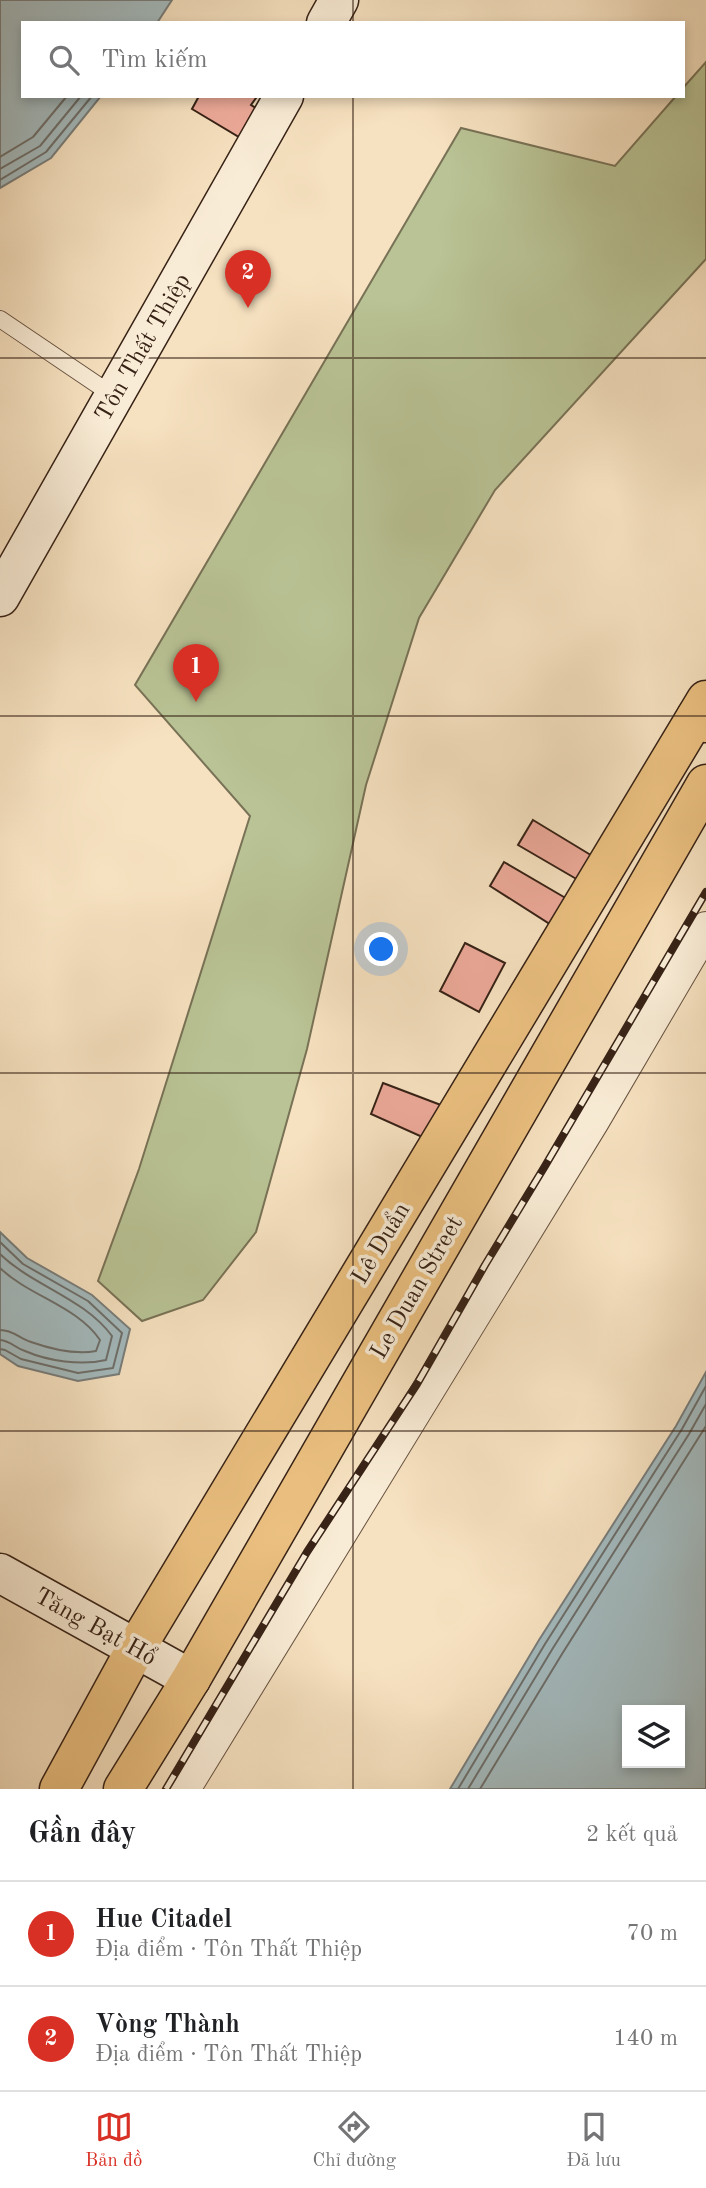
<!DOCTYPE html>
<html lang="vi">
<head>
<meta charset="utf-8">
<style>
	body { margin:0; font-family:"Old Standard TT",serif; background:#f2f2f2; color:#202124 }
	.controls { position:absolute; right:21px; bottom:21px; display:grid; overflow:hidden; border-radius:0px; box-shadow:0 4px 10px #0003 }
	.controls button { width:63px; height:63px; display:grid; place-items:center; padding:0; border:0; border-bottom:2px solid #e0e0e0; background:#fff; color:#202124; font:35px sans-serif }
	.you { position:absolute; left:382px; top:950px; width:24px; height:24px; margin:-18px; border:5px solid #fff; border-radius:50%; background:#1a73e8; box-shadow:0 0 0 10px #1a73e833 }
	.badge { display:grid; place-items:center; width:46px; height:46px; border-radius:50%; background:#d93025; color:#fff; font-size:23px; font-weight:700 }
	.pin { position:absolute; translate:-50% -58px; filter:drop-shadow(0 2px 4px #0008) }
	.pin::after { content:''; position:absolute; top:37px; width:24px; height:21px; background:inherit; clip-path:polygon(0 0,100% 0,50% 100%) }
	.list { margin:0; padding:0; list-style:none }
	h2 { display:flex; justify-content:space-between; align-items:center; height:91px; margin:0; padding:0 28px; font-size:30px }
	h2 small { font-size:23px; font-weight:400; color:#757577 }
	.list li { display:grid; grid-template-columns:46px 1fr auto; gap:21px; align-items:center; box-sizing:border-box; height:105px; padding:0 28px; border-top:2px solid #e0e0e0 }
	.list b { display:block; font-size:26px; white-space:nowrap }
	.list p { margin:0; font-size:23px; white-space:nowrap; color:#757577 }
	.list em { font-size:23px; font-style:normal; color:#757577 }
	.icon { flex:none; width:38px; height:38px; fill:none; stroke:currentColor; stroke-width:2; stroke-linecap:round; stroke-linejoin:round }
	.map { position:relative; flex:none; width:706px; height:1789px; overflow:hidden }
	.search { position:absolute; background:#fff; box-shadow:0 4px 10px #0003; left:21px; right:21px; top:21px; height:77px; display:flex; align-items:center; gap:18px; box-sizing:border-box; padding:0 24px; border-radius:0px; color:#757577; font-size:26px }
	.sheet { height:301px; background:#fff }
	nav { display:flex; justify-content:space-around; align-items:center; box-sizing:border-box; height:98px; border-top:2px solid #e0e0e0; background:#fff; font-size:19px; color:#757577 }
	nav a { display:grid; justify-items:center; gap:4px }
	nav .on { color:#d93025 }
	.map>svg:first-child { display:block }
</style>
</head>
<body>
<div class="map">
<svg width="706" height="1789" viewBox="0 0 706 1789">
	<rect width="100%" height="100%" fill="#f6e1c0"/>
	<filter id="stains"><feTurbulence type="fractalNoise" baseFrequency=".00286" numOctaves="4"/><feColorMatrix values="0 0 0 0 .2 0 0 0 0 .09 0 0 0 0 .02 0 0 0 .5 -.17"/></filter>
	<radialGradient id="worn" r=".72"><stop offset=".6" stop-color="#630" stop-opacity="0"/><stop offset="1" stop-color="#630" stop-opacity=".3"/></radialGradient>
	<!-- green -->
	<path fill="#b9c395" stroke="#787256" stroke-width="2" d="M706,62V259L495,490L419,618L366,785L307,1049L256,1232L203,1300L142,1321L98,1281L139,1169L250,816L135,685L461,128L615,166L676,96H683V88Z"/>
	<!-- water -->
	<g fill="#a3babe" stroke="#787d7b" stroke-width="2" fill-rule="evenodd">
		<path d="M0,0H172L157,23H23V96H101L51,158L0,188Z"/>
		<path d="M0,1232L27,1258L92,1295L130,1329L119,1374L78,1381L18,1366L0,1354Z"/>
		<path d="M706,1372V1789H450L539,1640L676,1426ZM680,1710V1763H627V1710Z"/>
	</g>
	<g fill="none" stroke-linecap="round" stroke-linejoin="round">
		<!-- shore -->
		<g stroke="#6d6e6a" stroke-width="2">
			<path d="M0,157L33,137L67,96"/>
			<path d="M0,169L40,146L81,96"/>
			<path d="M0,180L46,152L92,96"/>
			<path d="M0,1242L23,1264L88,1301L122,1333L113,1368L78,1373L21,1359L5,1350L0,1349"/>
			<path d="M0,1254C33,1286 84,1298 112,1336L106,1360C81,1366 48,1361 25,1351C15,1348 11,1341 0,1340"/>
			<path d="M0,1268C29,1296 77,1306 100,1340L96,1351C75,1355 51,1349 31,1342C19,1338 13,1330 0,1330"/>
			<path d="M458,1789L545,1644L682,1429L706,1386"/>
			<path d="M468,1789L553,1648L689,1434L706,1404"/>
			<path d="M480,1789L562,1654L706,1426"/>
		</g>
	</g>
	<!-- building -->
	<g fill="#eca999" stroke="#372216" stroke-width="2">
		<path d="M199,96H253L256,98L251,105L271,117L254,146L192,109Z"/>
		<path d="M533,820L599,860L585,884L518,845Z"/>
		<path d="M504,862L569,900L553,926L490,886Z"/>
		<path d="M465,943L505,963L479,1012L440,991Z"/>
		<path d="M383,1083L454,1110L429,1140L371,1114Z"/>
	</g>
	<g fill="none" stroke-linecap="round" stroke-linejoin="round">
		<defs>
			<path id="lane" d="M0,319L114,396"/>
			<path id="street" d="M184,1789L593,1121L706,928"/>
			<g id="secondary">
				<path d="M326,23L339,0"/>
				<path d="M0,597L284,96"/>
				<path d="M0,1573L191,1679"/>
			</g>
			<g id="primary">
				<path d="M59,1789L136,1648L706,700"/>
				<path d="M123,1789L191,1679L706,784"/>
			</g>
			<path id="highway" d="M696,717L706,723"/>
		</defs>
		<!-- lane casing -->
		<use href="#lane" stroke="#675240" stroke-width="18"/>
		<!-- street casing -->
		<use href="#street" stroke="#675240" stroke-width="34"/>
		<!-- secondary casing -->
		<use href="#secondary" stroke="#372216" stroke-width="41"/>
		<!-- primary casing -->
		<use href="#primary" stroke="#372216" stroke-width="41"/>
		<!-- highway casing -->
		<use href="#highway" stroke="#372216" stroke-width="41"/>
		<!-- lane -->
		<use href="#lane" stroke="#f9ecd6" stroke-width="16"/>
		<!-- street -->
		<use href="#street" stroke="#f9ecd6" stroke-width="32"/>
		<!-- secondary -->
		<use href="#secondary" stroke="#f9ecd6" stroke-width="38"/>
		<!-- primary -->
		<use href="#primary" stroke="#ebc080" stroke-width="38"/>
		<!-- highway -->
		<use href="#highway" stroke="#ebc080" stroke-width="38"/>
		<defs>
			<path id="rail" d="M166,1789L307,1552L417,1384L485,1265L545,1166L706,892"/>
		</defs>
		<!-- rail casing -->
		<use href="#rail" stroke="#372216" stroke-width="8"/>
		<!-- rail -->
		<use href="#rail" stroke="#f9ecd6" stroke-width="5" stroke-dasharray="16" stroke-linecap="butt"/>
	</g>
	<!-- grid -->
	<path fill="none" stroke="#372216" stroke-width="2" stroke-opacity="0.55" d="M353,0V23M353,96V1789M0,358H706M0,716H706M0,1073H706M0,1431H706"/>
	<g text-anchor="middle" stroke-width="7" stroke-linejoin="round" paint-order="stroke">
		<!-- street labels -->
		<g font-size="24" fill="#372216" stroke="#f9ecd6">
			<text transform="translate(142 347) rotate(-60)" y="8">Tôn Thất Thiệp</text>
			<text transform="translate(380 1243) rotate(-59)" y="8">Lê Duẩn</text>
			<text transform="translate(416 1287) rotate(-60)" y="8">Le Duan Street</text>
			<text transform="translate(96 1626) rotate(29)" y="8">Tăng Bạt Hổ</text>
		</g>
	</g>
	<rect width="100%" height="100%" filter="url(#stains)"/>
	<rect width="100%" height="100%" fill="url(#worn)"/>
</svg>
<div class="controls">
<button><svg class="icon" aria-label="layers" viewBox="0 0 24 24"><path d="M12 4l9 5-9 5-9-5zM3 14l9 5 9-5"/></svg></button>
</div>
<div class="you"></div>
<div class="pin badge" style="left:196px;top:702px">1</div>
<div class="pin badge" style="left:248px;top:308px">2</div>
<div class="search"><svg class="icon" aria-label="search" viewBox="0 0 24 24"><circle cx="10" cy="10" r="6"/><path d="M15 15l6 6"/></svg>Tìm kiếm</div>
</div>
<section class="sheet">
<h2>Gần đây<small>2 kết quả</small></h2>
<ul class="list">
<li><span class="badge">1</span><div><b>Hue Citadel</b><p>Địa điểm · Tôn Thất Thiệp</p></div><em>70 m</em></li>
<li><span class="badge">2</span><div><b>Vòng Thành</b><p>Địa điểm · Tôn Thất Thiệp</p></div><em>140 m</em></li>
</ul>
</section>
<nav>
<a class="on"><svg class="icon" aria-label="map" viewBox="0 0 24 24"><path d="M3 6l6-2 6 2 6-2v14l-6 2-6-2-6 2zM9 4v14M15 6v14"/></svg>Bản đồ</a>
<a><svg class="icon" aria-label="directions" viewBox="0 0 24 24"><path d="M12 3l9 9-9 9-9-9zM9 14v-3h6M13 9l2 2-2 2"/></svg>Chỉ đường</a>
<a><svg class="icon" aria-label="saved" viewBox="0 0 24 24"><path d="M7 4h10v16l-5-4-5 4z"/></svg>Đã lưu</a>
</nav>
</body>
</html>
